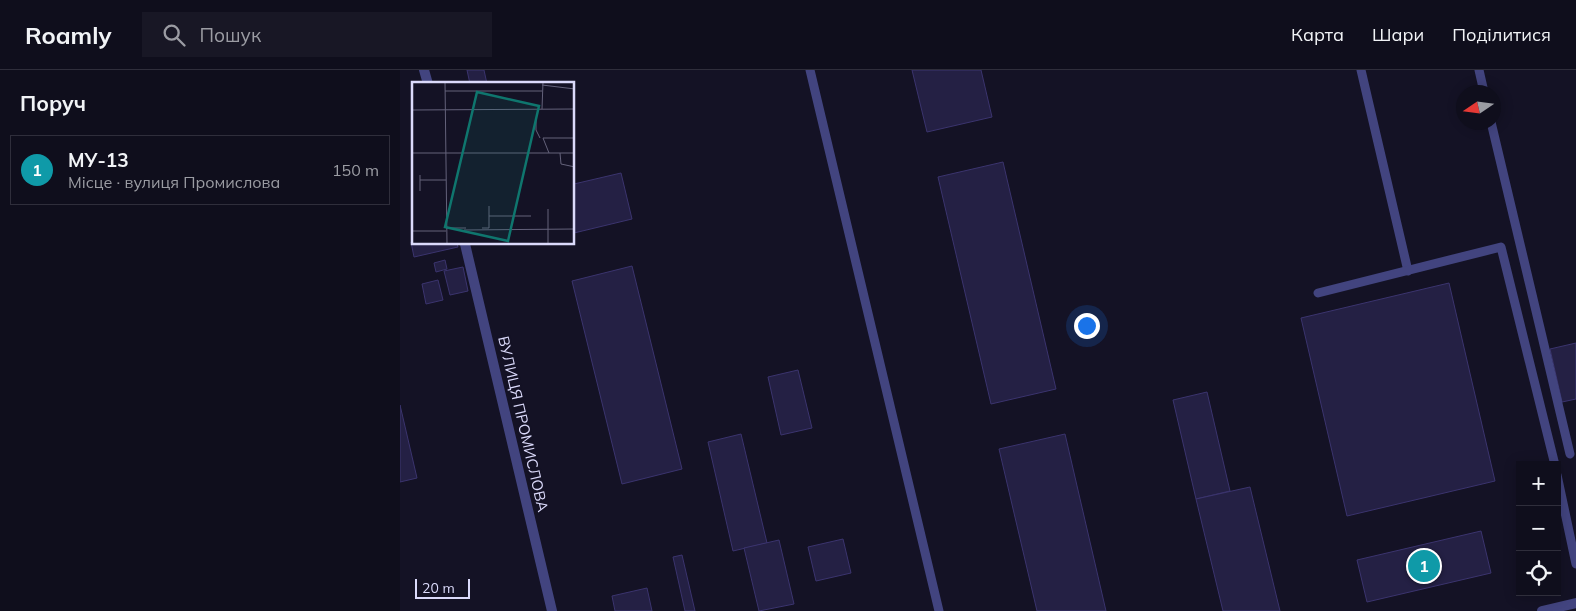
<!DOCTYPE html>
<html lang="uk">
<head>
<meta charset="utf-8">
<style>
	body { margin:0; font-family:Mulish,sans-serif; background:#181725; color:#f1f3f6 }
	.controls { position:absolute; right:15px; bottom:15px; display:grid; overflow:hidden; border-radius:0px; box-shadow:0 2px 12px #0003 }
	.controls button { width:45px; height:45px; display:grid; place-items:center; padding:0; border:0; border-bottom:1px solid #2f2e3b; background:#0f0e1c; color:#f1f3f6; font:25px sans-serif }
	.compass { position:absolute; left:1056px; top:15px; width:45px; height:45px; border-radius:50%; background:#0f0e1c; box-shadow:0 2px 12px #0003; rotate:257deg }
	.scale { position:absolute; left:15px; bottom:12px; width:55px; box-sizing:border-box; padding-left:5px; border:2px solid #dbdafb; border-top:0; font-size:14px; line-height:18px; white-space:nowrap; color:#dbdafb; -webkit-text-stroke:4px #141225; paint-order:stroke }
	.you { position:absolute; left:686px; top:255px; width:18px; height:18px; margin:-12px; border:4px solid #fff; border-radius:50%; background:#1a73e8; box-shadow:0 0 0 8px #1a73e833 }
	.badge { display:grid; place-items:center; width:32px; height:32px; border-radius:50%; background:#19e3e8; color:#fff; font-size:16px; font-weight:700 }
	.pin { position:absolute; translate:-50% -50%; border:2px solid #fff; box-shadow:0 1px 5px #0006 }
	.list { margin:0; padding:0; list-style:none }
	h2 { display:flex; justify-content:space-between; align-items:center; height:65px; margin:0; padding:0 20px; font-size:21px }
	h2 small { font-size:16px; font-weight:400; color:#9b9ca3 }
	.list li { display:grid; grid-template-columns:32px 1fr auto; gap:15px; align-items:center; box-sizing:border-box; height:70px; margin:0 10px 10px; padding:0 10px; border:1px solid #2f2e3b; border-radius:0px }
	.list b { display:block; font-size:19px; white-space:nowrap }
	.list p { margin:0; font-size:16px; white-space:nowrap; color:#9b9ca3 }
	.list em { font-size:16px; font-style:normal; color:#9b9ca3 }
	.icon { flex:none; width:28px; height:28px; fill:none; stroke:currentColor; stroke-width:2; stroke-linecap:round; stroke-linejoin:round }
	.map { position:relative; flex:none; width:1176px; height:541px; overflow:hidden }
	header { display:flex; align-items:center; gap:30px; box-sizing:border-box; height:70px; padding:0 25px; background:#0f0e1c; border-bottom:1px solid #2f2e3b }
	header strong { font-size:24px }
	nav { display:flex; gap:28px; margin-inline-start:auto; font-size:18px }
	.search { width:350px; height:45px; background:#181725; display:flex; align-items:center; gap:12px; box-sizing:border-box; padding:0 18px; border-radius:0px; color:#9b9ca3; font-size:19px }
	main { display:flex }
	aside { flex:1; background:#0f0e1c }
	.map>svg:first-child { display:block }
</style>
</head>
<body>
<header>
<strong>Roamly</strong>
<div class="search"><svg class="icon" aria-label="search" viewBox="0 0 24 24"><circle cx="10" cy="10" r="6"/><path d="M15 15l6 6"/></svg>Пошук</div>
<nav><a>Карта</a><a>Шари</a><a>Поділитися</a></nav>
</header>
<main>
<aside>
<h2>Поруч<small></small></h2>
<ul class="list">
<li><span class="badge" style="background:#0f9aa8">1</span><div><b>МУ-13</b><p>Місце · вулиця Промислова</p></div><em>150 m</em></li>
</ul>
</aside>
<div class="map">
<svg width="1176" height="541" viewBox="0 0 1176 541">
	<rect width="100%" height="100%" fill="#141225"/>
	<!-- building -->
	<g fill="#242044" stroke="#3b346e">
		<path d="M67,0H84L87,14H70Z"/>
		<path d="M512,0H581L592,47L527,62Z"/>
		<path d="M603,92L656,319L591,334L538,107Z"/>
		<path d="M221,103L232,149L174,163V114Z"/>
		<path d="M11,172H14V174H57L58,177L14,187Z"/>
		<path d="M45,190L47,199L36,202L34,193Z"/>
		<path d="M232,196L282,399L222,414L172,211Z"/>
		<path d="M63,197L68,221L50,225L44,201Z"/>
		<path d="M38,210L43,230L26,234L22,214Z"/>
		<path d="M1049,213L1095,411L947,446L901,248Z"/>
		<path d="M1176,273V329L1162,332L1150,279Z"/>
		<path d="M398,300L412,358L381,365L368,307Z"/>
		<path d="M807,322L830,421L796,429L773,330Z"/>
		<path d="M0,335L17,408L0,412Z"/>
		<path d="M341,364L367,473L333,481L308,372Z"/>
		<path d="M665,364L706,541H637L599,379Z"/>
		<path d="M850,417L880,541H823L796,429Z"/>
		<path d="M1081,461L1091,503L967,532L957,490Z"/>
		<path d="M443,469L451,503L416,511L408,477Z"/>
		<path d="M379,470L394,534L359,541L344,478Z"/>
		<path d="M282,485L295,541H285L273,487Z"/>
		<path d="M247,518L252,541H215L212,526Z"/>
	</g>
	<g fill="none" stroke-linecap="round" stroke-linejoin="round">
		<!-- service -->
		<g stroke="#42447f" stroke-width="9">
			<path d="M410,0L539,541"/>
			<path d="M961,0L1008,201"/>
			<path d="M1079,0L1084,22"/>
			<path d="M1091,52L1170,384"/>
			<path d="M918,223L1101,177L1155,395"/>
			<path d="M1157,405L1176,494"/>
		</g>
		<!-- minor -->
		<g stroke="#42447f" stroke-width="10">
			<path d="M24,0L28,14"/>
			<path d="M65,174L152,541"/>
			<path d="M1142,541L1176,533"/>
		</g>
	</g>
	<g text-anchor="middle" stroke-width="4" stroke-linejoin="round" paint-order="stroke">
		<!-- street labels -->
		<g font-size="15" fill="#dbdafb" stroke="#141225">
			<text transform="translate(123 354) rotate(77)" y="5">ВУЛИЦЯ ПРОМИСЛОВА</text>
		</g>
	</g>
	<!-- overview -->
	<g transform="translate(12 12)">
		<rect width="162" height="162" fill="#141225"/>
		<path fill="none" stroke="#64627b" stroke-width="1" d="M33,0L35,162M130,3L163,7M33,9H130M130,27L131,0M0,28L163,27M124,36V48L128,56M0,71H163M137,71L131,56H163M148,71L149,82L163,85M8,98H34M8,109V93M77,134H119M34,146H54M70,146H77V124M52,148L163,147M0,149H34M136,162V127"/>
		<path fill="#0f766e" fill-opacity="0.15" stroke="#0f766e" stroke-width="2.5" d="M65,10L127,24L96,159L33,145Z"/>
		<rect width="162" height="162" fill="none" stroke="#dbdafb" stroke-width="2.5"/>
	</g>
</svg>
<div class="controls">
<button>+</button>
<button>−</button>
<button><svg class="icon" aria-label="locate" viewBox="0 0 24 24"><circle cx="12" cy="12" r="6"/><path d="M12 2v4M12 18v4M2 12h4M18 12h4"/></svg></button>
</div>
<svg class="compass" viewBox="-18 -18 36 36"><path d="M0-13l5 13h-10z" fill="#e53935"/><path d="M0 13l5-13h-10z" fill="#9b9ca3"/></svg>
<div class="scale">20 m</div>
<div class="you"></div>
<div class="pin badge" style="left:1024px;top:496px;background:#0f9aa8">1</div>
</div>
</main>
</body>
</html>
